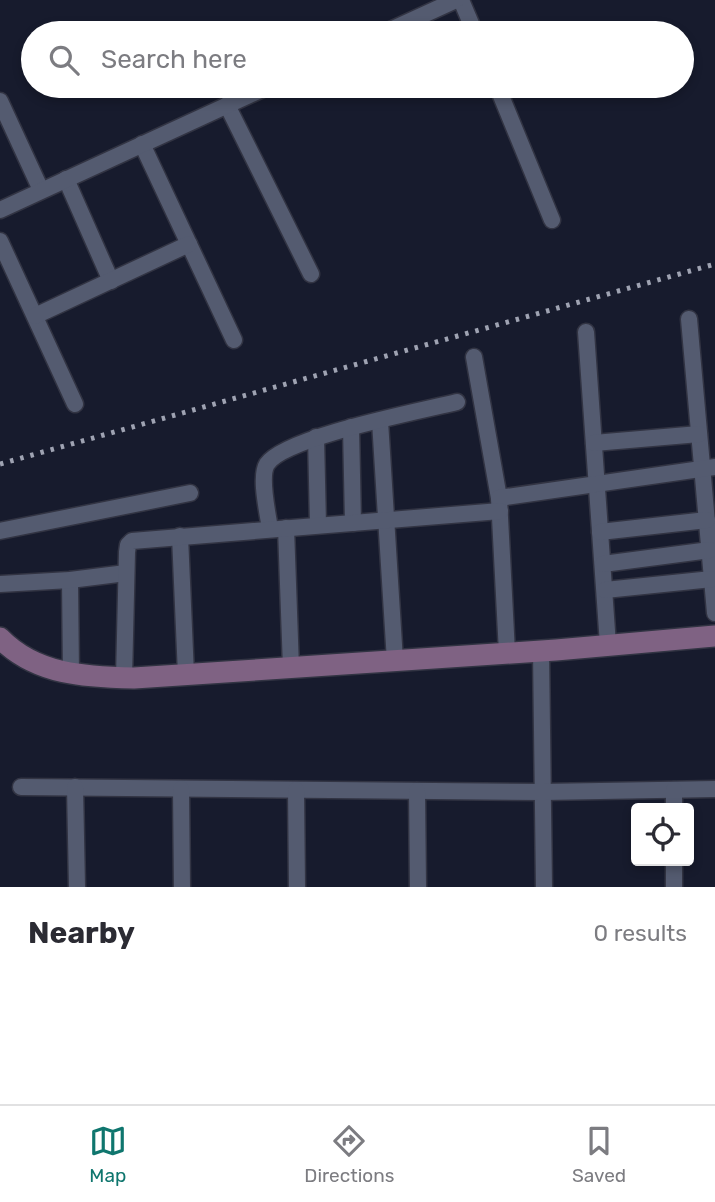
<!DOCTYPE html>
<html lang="en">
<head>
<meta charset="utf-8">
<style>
	body { margin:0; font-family:Rubik,sans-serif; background:#f7f7f7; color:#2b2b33 }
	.controls { position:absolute; right:21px; bottom:21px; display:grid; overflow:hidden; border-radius:7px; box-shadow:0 4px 10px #0003 }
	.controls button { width:63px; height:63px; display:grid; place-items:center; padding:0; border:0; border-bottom:2px solid #e1e1e2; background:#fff; color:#2b2b33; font:35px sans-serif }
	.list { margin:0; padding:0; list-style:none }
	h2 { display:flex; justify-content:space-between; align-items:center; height:91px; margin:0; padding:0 28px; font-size:30px }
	h2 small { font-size:23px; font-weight:400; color:#7c7c81 }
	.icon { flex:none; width:38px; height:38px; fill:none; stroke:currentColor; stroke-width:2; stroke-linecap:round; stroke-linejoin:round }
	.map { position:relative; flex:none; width:715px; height:887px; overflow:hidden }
	.search { position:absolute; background:#fff; box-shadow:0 4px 10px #0003; left:21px; right:21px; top:21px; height:77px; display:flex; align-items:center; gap:18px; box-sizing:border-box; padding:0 24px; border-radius:38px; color:#7c7c81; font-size:26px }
	.sheet { height:217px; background:#fff }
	nav { display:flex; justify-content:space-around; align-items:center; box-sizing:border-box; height:98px; border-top:2px solid #e1e1e2; background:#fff; font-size:19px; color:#7c7c81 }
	nav a { display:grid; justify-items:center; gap:4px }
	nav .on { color:#0f766e }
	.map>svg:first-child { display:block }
</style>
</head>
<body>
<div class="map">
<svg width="715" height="887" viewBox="0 0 715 887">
	<rect width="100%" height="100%" fill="#171b2d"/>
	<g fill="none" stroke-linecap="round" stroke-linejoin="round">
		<defs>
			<g id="minor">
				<path d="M461,0L475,33"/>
				<path d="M384,33L456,0"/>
				<path d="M497,86L552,220"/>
				<path d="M0,101L41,190"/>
				<path d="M227,105L311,274"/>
				<path d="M142,144L234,340"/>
				<path d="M66,179L111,281"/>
				<path d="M0,210L269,86"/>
				<path d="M0,241L75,404"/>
				<path d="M35,316L189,244"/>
				<path d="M689,319L715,613"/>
				<path d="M586,332L608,645"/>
				<path d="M474,357L499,498L507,653"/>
				<path d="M380,421L395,661"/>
				<path d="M351,427L353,523"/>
				<path d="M316,437L318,525"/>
				<path d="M594,443L699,434"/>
				<path d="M499,498L715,467"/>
				<path d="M286,528L291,668"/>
				<path d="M270,529C268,514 259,477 267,464C285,437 421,411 457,402"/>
				<path d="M0,531L190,493"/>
				<path d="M600,532L707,520"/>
				<path d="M180,536L186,675"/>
				<path d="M603,564L710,550"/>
				<path d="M70,580L71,675"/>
				<path d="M0,584L70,580L126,573"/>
				<path d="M605,590L712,579"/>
				<path d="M541,651L544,887"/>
				<path d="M124,678L127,552L128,545L132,541L500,511"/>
				<path d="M21,787L543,792L715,789"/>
				<path d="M75,787L77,887"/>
				<path d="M181,789L182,887"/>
				<path d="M296,790L297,887"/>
				<path d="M417,791L418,887"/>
				<path d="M674,808V790"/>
				<path d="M674,887V861"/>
			</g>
			<path id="secondary" d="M0,638C36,675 86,677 134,678L556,650L715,636"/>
		</defs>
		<!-- minor casing -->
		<use href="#minor" stroke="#323443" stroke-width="19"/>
		<!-- secondary casing -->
		<use href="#secondary" stroke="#323443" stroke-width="24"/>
		<!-- minor -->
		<use href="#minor" stroke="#545b70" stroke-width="16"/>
		<!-- secondary -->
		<use href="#secondary" stroke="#7f6283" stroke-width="21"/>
		<!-- rail -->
		<path stroke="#9fa3b2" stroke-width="5" stroke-dasharray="3.5 7" stroke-linecap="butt" d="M0,464L715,264"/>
	</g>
</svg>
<div class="controls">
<button><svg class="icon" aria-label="locate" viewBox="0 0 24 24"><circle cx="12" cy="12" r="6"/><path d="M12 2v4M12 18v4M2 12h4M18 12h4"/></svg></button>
</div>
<div class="search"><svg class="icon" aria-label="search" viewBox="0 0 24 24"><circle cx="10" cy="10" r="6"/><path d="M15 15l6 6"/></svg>Search here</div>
</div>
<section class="sheet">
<h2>Nearby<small>0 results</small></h2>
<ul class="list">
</ul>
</section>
<nav>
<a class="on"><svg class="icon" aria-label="map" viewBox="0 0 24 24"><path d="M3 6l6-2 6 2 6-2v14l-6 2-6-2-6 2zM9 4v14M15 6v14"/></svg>Map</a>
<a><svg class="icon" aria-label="directions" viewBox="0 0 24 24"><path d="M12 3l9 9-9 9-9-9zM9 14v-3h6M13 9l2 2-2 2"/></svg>Directions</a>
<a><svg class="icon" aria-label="saved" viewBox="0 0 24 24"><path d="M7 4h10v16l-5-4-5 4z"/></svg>Saved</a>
</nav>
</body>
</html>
